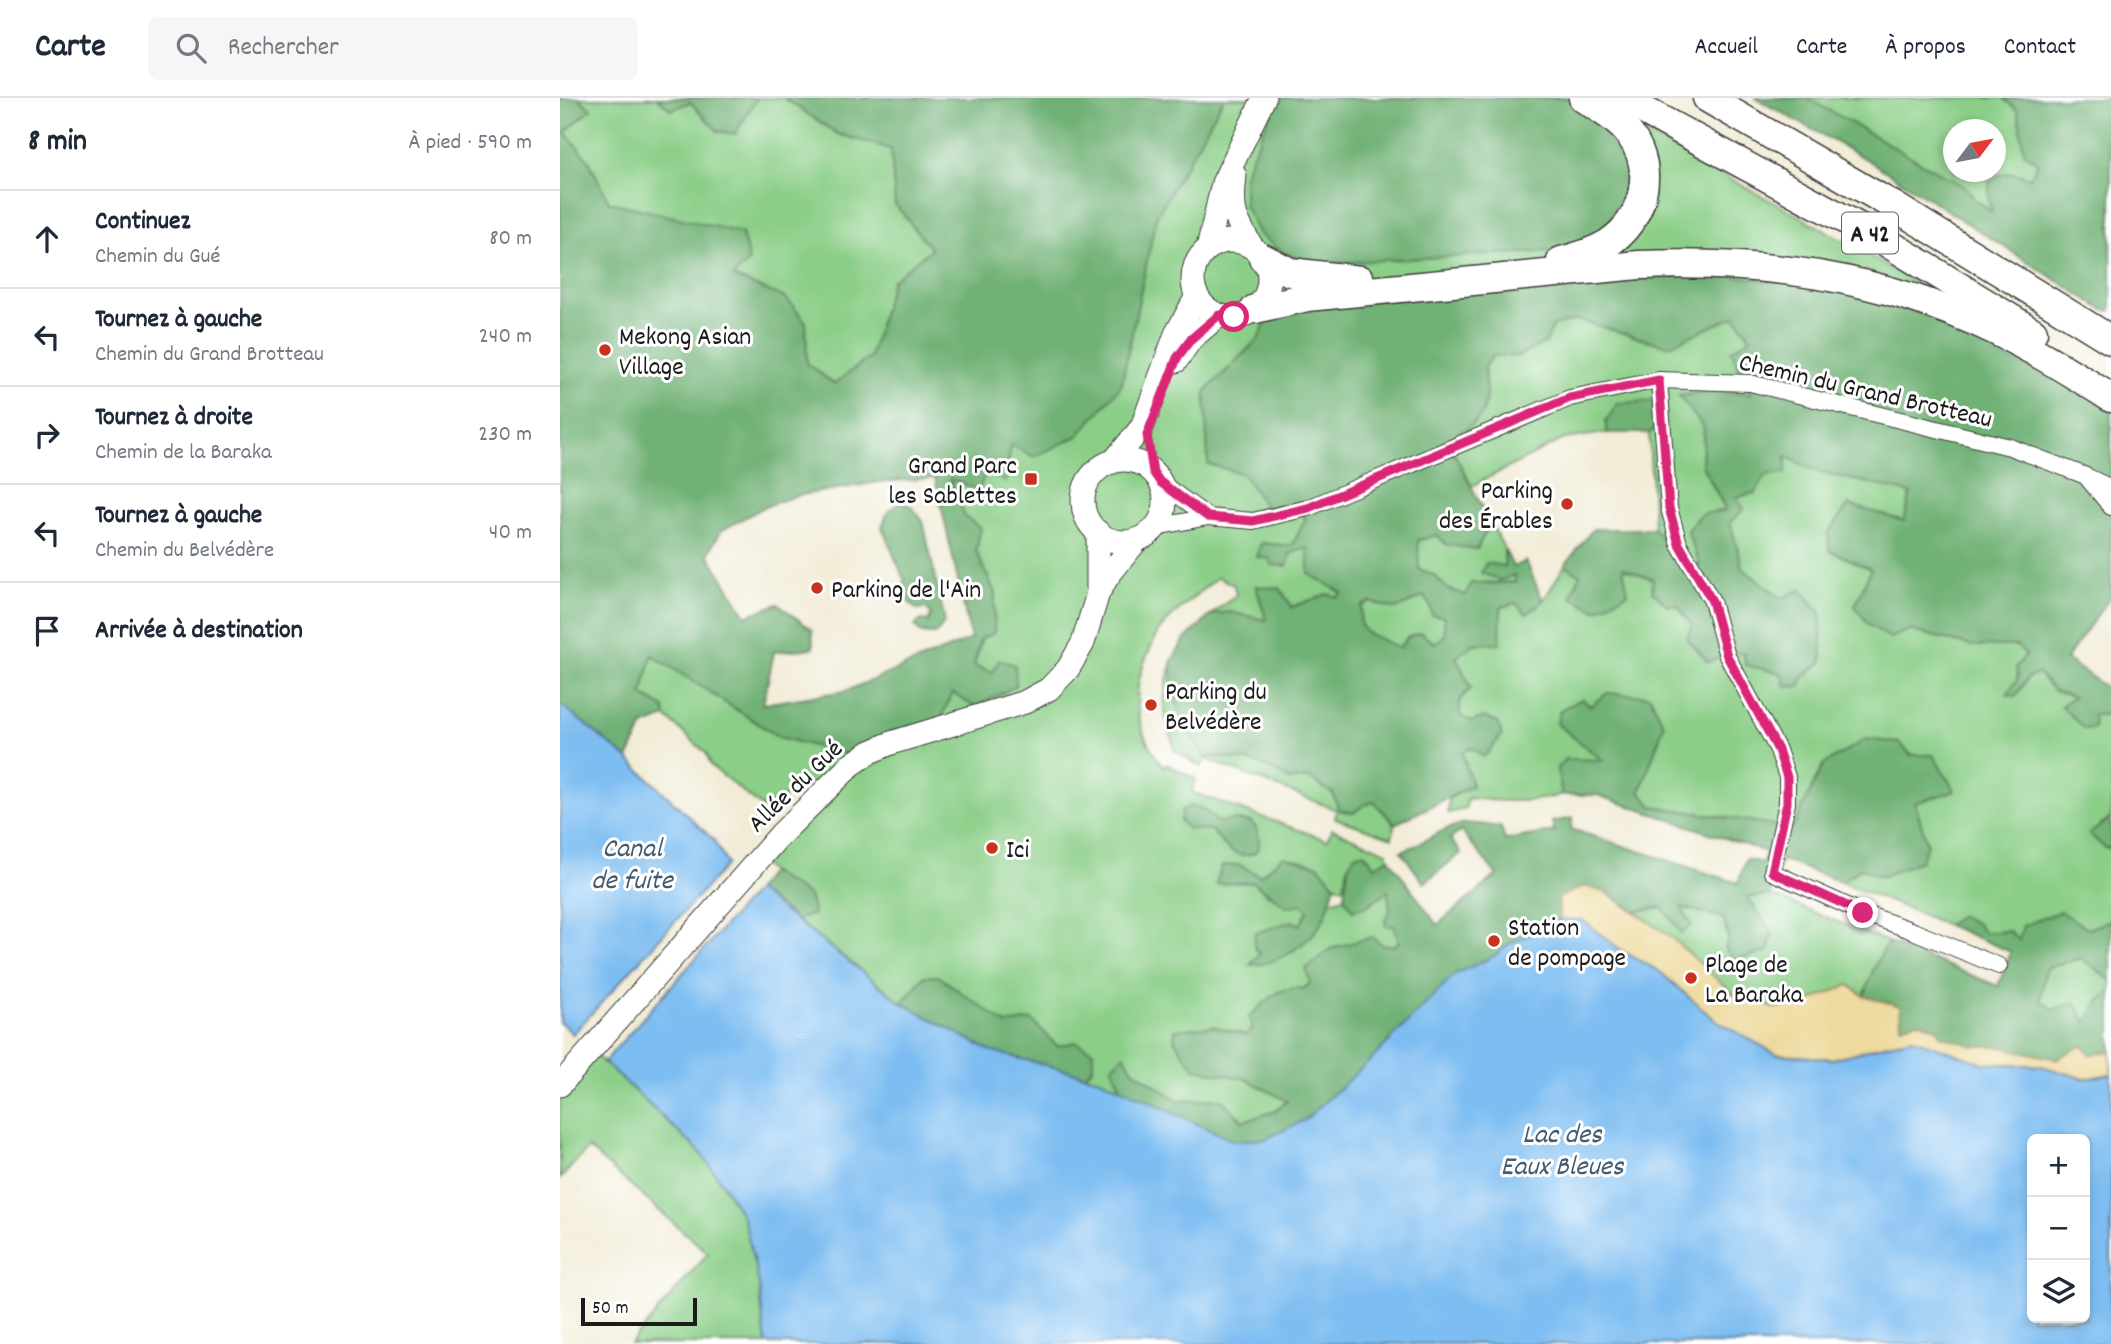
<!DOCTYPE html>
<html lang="fr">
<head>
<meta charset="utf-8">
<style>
	body { margin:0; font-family:Dekko,sans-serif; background:#f6f6f7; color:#1f2937 }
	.controls { position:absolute; right:21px; bottom:21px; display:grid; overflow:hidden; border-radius:10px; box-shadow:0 4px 10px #0003 }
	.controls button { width:63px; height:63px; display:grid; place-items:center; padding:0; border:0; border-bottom:2px solid #e0e1e3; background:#fff; color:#1f2937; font:35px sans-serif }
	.compass { position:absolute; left:1383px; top:21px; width:63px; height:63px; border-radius:50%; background:#fff; box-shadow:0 4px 10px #0003; rotate:58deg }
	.scale { position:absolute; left:21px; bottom:18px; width:116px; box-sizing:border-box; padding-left:7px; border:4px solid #1c1c1c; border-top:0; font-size:19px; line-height:24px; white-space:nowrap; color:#1c1c1c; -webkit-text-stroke:5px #fff; paint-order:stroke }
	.stop { position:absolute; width:21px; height:21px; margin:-16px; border:5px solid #db2777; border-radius:50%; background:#fff }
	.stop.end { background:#db2777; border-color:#fff; box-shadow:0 2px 7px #0008 }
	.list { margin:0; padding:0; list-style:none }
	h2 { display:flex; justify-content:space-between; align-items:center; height:91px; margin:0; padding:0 28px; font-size:30px }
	h2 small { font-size:23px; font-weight:400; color:#747a83 }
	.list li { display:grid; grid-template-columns:46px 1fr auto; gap:21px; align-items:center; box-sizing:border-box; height:98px; padding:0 28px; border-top:2px solid #e0e1e3 }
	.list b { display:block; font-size:26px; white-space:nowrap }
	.list p { margin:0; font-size:23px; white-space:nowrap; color:#747a83 }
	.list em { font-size:23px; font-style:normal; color:#747a83 }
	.icon { flex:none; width:38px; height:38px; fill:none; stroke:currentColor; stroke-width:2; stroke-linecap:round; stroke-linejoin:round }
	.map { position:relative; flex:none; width:1551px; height:1246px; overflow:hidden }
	header { display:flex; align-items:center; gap:42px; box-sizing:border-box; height:98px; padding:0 35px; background:#fff; border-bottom:2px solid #e0e1e3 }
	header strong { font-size:33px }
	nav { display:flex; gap:38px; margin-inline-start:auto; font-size:24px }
	.search { width:490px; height:63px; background:#f6f6f7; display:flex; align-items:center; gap:18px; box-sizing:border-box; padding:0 24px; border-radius:10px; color:#747a83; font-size:26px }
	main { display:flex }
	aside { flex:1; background:#fff }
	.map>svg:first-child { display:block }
</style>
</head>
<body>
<header>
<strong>Carte</strong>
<div class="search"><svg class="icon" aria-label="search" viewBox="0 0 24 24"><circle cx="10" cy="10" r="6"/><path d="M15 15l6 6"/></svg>Rechercher</div>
<nav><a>Accueil</a><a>Carte</a><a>À propos</a><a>Contact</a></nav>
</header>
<main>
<aside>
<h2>8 min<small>À pied · 590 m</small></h2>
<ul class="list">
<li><svg class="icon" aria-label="ahead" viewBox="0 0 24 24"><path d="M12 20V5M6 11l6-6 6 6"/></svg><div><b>Continuez</b><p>Chemin du Gué</p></div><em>80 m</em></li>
<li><svg class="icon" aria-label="left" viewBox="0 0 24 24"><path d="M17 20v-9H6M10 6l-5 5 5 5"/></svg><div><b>Tournez à gauche</b><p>Chemin du Grand Brotteau</p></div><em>240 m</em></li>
<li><svg class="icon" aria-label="right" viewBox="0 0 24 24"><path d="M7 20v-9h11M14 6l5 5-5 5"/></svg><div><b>Tournez à droite</b><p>Chemin de la Baraka</p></div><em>230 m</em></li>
<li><svg class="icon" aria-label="left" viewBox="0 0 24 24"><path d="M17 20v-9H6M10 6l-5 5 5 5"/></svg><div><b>Tournez à gauche</b><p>Chemin du Belvédère</p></div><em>40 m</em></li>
<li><svg class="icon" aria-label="arrive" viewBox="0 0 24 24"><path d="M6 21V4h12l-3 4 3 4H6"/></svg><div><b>Arrivée à destination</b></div></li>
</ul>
</aside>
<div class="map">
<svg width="1551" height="1246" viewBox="0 0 1551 1246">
	<rect width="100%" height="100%" fill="#fff"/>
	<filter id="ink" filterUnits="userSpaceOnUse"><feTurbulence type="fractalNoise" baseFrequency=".0143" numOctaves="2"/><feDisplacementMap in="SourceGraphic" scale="14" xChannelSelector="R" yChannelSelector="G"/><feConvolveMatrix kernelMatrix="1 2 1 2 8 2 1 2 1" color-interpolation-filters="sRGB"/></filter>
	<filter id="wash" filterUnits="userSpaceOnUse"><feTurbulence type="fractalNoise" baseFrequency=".00686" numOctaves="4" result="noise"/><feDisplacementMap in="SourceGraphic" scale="28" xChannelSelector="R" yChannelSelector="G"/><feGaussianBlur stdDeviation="1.57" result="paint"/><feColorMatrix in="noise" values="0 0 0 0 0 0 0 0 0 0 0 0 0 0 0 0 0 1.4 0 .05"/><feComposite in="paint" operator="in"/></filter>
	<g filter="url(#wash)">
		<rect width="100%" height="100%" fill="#f2ecd7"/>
		<!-- green -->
		<g fill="#8ace87" stroke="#537552" stroke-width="2" fill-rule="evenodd">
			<path d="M19,0H98L111,12L130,4L158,33L175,36L197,0H224L278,36L331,51L335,106L371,151L332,183L310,259L274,286L247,265L246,224L226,200L173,179L182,135L49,104L29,63L5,34L31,11Z"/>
			<path d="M664,0H717L684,77L1019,0L1236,116L1379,198L1279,191L707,221L699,240L645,294L683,375L706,410L729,407L746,420L732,448L701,445L731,455L749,450L750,476L782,494L778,500L767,496L732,509L696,488L707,523L669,514L651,517L676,497L674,487L658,479C639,495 617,511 601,530C596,535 594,542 591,549C569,592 573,632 604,669L606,666L636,681L631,694L767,742L772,731L827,754L829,760L815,768L804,755L788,769L783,790L775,787L758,767L700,778L679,767L662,768L656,786L693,784L707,796L741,806L749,812L740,828L700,855L691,866L730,855L761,827L770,803L784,799L793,812L806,808L828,792L830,812L839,844L834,848L822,847L750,885L686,937L652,928L635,971L686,981L728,1002L716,1013L683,1023L661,1001L619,1003L572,972L552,969L561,991L525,977L533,969L497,948L472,922L446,927L378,878H364L342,905L237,822L253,816L249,798L210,774L192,759L253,691L246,688L203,710L151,668L146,655L106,619L104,610L82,597L92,557L219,639L392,595L434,575L414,568L435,495L416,453L421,430L405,419L390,380L448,366L451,347L561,288L596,119Z"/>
			<path d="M1247,0H1443L1458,13L1464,55L1478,65L1470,80L1433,115L1414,101L1408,91ZM1394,32H1436V74H1394Z"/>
			<path d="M1175,218L1191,241L1192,296L1154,292L1144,330L1142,367L1166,412L1140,467L1126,466L1094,431L1089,335L1098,329L1046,322V335L1004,341L912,388L887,342C928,319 927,314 924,268L933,258H959L986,244L993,228L1017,222L1108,248Z"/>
			<path d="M1225,358L1256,373L1351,394L1344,423L1289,407L1269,452L1311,471L1295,508L1330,540L1349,532L1412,548H1457L1466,557L1456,569L1458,579L1448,596L1456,598L1468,579L1479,576L1494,593L1514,599L1501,608L1532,617H1551V720L1541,726L1545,750H1551V822L1528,831L1460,842L1449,833L1424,835L1416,825L1400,819L1387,827L1281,784L1301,770L1367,746L1355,705L1263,667L1234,730L1091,708L1080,694L1104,627L1030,608L998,626L1043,662L997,670L1002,697C969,705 941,704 908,700L905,711L888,715L889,701L912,688L902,654L911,650L912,624L900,617L899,603L911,590L896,559L914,546L940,509L956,505L967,516L983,503L1005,467L1020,477L1036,512L1068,495L1062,470L1094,481L1107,507H1117L1132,527L1184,554L1185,567L1221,575L1240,589L1244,578L1262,564L1221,500L1183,471L1170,424L1176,399L1195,395L1206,377Z"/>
			<path d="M930,424L944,450L945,468L955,477V484L912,485L907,497L887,491L874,477L859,471L857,443L877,437L917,451Z"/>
			<path d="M864,498L870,507L884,519L885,537L874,545L861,535L848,539L839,550L807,535L800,526L802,508L810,504L836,511Z"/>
			<path d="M612,562V594L645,659C676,660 705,662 730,682L749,680L773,696L779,712L793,715L804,707L814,704L835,726L832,740L775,720L777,712L646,661L641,669L614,652C613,638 606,627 605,613C603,595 608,578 612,562Z"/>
			<path d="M1210,797L1328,844L1314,870L1304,898L1289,887L1237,908L1214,910L1173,896L1110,839L1075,813L1120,809L1163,820L1174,862L1209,853L1211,834L1187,799Z"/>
			<path d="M1521,860L1551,882V893L1538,905L1526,925L1493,911L1480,902L1486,870Z"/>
			<path d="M25,947L139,1053L163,1087L184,1121L199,1186L206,1246H70L148,1155L28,1050L0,1081V975Z"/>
		</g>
		<!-- forest -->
		<g fill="#6fb174" stroke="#466648" stroke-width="2" fill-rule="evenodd">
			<path d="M0,0H19L31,11L5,34L29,63L49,104L182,135L189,163L173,179L226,200L246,224L247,265L274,286L310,259L332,182L371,151L335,106L331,51L278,36L224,0H664L596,119L561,288L518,338L474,359L451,347L448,366L453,374L445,384L426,373L419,392L390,381L405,419L421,430L416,453L435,495L434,535L420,541L414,568L433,574L439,562L455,567L456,588L415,609L392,595L381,621L332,634L284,656L219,639L92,557L82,597L104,610L106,619L83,628L68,661L0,606ZM375,380L411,541L286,593L203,606L214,554L253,550L252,532L218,506L186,518L148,456L161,433L204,409L235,398L319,384Z"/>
			<path d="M98,0H197L175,36L158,33L130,4L111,12Z"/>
			<path d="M717,0H1019L1061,48L1071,90L1059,117L1040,134L993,153L754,166L723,155L699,136L684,107V77Z"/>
			<path d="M1195,0H1247L1408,91L1414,101L1432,114L1429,103V84C1442,72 1454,74 1470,80L1478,65L1464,55L1458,13L1443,0H1551V213L1542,211L1308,62Z"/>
			<path d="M1150,175L1279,191L1392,225L1551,308V498L1506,561L1551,593V617H1533L1534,630L1524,631L1501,608L1514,599L1494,593L1479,576L1468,579L1456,598L1447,596L1458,580L1456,569L1466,557L1457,548H1412L1349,532L1330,540L1309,527L1295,508L1311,471L1269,452L1268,435L1289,407L1344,423L1351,395L1256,373L1226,358V375L1206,377L1195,395L1176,399L1184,411L1170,424L1183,471L1221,500L1241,492L1261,515L1262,564L1244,578L1240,589L1225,588L1221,575L1185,567L1184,555H1174L1148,564L1127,541L1132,527L1117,507H1107L1092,493L1093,481L1063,470L1068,495L1036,512L1011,499L1020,477L1005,467L1033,431H1094L1126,466L1140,467L1127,432L1142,416L1166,412L1142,367L1144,330L1119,298L1154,292L1191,296L1171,252L1191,240L1175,218L1108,248L1017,222L993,228L986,244L959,258H933L924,268C928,315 929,318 887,342L930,424L917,451L887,447L877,437L858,442L859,471L874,477L887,491L906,497L911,485L925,486L955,484V477L940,482L921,475L926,465L945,468L944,450L953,469L966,463L983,503L966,516L956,505L941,509L940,545L914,546L896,559L911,590L899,603L900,617L912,624L923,619L937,624L942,637L924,659L911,650L902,654L912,688L835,726L814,704L804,707L793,715L779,712L773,696L749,680L729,682C705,662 676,660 645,659L629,636L612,594V562L625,541L651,517L669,514L706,522L696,488L720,490L732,509L767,496L778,499L782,495L749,476L748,450L731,455L727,468L711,467L710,461L697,459L701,445L732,448L746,420L729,407L706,410L683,376L648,366L645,294L699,240L707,221L765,206ZM864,498L870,507L872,517L884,519L885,537L874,545L861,535L848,539L839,550L807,535L800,526L802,508L810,504L836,511Z"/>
			<path d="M1094,303L1098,329L1089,335H1046V323L1058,305Z"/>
			<path d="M340,404L351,408L363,423L385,524L376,536L361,535L355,528L361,522L368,524L371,517L367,510L356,511L344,499V481L322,429L328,413Z"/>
			<path d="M1047,595L1090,598L1104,627L1080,694L1092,708L1233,730L1263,667L1306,641L1340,645L1351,657H1373L1395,693L1355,705L1367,746L1361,763L1321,779L1301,770L1281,784L1222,762L1210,797L1187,799L1212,834L1208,854L1174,862L1165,850L1169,839L1163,820L1121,809L1132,827L1122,835L1102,809L1075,813L1045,794L1024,788L999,800L1000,822L949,846L933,859L895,876L815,958L745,1022L706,1041L674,1043L561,991L552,969L564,956L573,972L619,1003L661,1001L683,1023L716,1013L727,1003L686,981L635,971L614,942L615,932L652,928L686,937L693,930L689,919C706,904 720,885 744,891L750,885L746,871L770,851L812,839L823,847L834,848L839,844L834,828H826L825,822L830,812L828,793L806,808L793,812L784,799L788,769L795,756L804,755L815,768L829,760L877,827L937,777L901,733L890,741L901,755L864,785L841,753C863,747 880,730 902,726C914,724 929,728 941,729L945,742L995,733L992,724L1013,720L1011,731L1178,785L1186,761L1202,765L1206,754L1037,697H1002L997,670L1005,661L1042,662L997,626L1000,612L1022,601L1030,608Z"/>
			<path d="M631,708L643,711L658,724L674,722L692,724C700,736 706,759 682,757C669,756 659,741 651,732L628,731L620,723L622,712Z"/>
			<path d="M1551,720V750H1545L1529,736Z"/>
			<path d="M723,758L758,767L775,787C771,800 768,814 761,825C749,846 715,868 690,867L700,855L694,849L695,835L732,823L740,827L748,812L741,806L728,809L693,784L656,786L662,768L679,767L700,778Z"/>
			<path d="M210,774L249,798L254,816L237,822L196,792Z"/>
			<path d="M1500,813L1528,831L1551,822V882L1521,860L1486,870L1480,902L1493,911L1515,905L1526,924L1538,905L1551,893V953L1530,957L1523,948L1497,961L1436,948H1414L1341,929L1304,898L1314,870L1328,844L1438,888L1451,854L1387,827L1400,818L1416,825L1424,835L1449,833L1459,842L1463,828Z"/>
			<path d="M365,878H378L446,926L472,922L497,948L516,944L533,953V969L525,977L430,953L342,905Z"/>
		</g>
		<!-- sand -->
		<path fill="#eeda9e" stroke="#857b5d" stroke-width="2" d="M1024,788L1045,794L1110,838L1173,896L1214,910L1237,908L1289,887L1304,898L1340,908L1341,928L1358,923L1378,931L1381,938L1414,948H1436L1496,961L1523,947L1530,957L1551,953V976L1525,981L1481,968L1422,965L1351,940L1273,961L1216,956L1154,921L1099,873L1062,853L1022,822H1000L998,800Z"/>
		<!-- water -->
		<g fill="#7dbdf1" stroke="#4c6c86" stroke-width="2" fill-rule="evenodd">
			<path d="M0,606L68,661L154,742L167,766L13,936L0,924Z"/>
			<path d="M196,792L342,905L430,953L540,981L674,1043L706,1041L745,1022L815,958L895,876L933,859L949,846L1000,822H1022L1062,853L1099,873L1154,921L1216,956L1273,961L1351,940L1422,965L1481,968L1525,981L1551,976V1246H206L199,1186L184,1121L163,1086L139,1053L44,964ZM1472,1041H1525V1220H1472Z"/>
		</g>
	</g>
	<g filter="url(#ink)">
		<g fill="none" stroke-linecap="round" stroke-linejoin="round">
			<defs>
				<g id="street">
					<path d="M1099,282L1109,410L1119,446L1152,503L1167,558L1218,652L1227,679V705L1212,774L1303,815L1353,833L1439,868"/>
					<path d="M1528,381L1551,409"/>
					<path d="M600,384L648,419"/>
					<path d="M596,429L648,419L693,423L748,410L1010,300L1099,282L1190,285L1450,349L1526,378L1551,390"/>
				</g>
				<g id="secondary">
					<path d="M675,78C671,113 674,119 692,149"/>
					<circle cx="671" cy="181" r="38"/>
					<path d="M648,150L663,85L704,0"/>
					<path d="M616,263L631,241L659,217"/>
					<circle cx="564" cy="403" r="41"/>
					<path d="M553,364L582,329L616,236L637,198"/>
					<path d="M538,434V494"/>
					<path d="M0,987L220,737L291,667L310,654L331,645L465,604L489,591L508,571L523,545L538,495L548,478L577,442"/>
				</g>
				<g id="highway">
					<path d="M1061,0L1321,141L1473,234"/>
					<path d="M1147,0L1332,107L1551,242"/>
					<path d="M703,160L730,174L800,182"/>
					<path d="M1001,163C1017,159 1032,155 1047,146C1083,123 1097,73 1070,37C1057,21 1040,11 1023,0"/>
					<path d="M695,211L747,199L1079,167C1205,162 1321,178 1436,233C1476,253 1514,276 1551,300"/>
				</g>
			</defs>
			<!-- street casing -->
			<use href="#street" stroke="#3c3b38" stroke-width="18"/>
			<!-- secondary casing -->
			<use href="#secondary" stroke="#3c3b38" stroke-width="25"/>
			<!-- highway casing -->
			<use href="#highway" stroke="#3c3b38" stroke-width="31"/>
			<!-- street -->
			<use href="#street" stroke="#fff" stroke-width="16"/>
			<!-- secondary -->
			<use href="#secondary" stroke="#fff" stroke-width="23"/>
			<!-- highway -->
			<use href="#highway" stroke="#fff" stroke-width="28"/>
		</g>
	</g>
	<g fill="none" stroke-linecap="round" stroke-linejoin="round" filter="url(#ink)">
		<!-- route -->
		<path stroke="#db2777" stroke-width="9" d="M674,219L659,217L631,241L617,260L587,337L593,374L600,384L648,419L693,423L748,410L1010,300L1099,282L1109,410L1119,446L1152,503L1167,558L1218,652L1227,679V705L1212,774L1303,815"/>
	</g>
	<!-- markers -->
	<g fill="#c8321e" stroke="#fff" stroke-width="2.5">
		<circle cx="45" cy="252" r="7"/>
		<rect x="464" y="374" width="14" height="14" rx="3.5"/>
		<circle cx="1007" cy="406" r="7"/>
		<circle cx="257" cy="490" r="7"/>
		<circle cx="591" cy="607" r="7"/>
		<circle cx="432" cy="750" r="7"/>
		<circle cx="934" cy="843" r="7"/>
		<circle cx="1131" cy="880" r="7"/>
	</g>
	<g text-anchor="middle" stroke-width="6" stroke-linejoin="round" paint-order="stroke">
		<!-- shield labels -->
		<rect fill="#fff" stroke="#606060" stroke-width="2" x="1282" y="114.5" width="56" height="41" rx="5"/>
		<g font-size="24" font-weight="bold" fill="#1c1c1c">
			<text x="1310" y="143">A 42</text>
		</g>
		<!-- poi labels -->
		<g font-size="26" fill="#1c1c1c" stroke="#fff" text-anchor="start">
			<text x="59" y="246">Mekong Asian<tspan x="59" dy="30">Village</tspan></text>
			<text x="457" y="375" text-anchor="end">Grand Parc<tspan x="457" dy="30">les Sablettes</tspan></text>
			<text x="993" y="400" text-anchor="end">Parking<tspan x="993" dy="30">des Érables</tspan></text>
			<text x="271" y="499">Parking de l'Ain</text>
			<text x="605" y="601">Parking du<tspan x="605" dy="30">Belvédère</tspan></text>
			<text x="446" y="759">Ici</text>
			<text x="948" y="837">Station<tspan x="948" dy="30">de pompage</tspan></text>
			<text x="1145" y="874">Plage de<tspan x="1145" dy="30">La Baraka</tspan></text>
		</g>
		<!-- street labels -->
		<g font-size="26" fill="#1c1c1c" stroke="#fff">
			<text transform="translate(1306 291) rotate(13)" y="9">Chemin du Grand Brotteau</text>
			<text transform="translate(234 687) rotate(-44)" y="9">Allée du Gué</text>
		</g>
		<!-- water labels -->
		<g font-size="28" font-style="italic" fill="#435c71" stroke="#fff">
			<text x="72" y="758">Canal<tspan x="72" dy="32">de fuite</tspan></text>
			<text x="1002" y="1044">Lac des<tspan x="1002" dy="32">Eaux Bleues</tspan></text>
		</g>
	</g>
</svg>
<div class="controls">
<button>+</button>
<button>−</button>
<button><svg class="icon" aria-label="layers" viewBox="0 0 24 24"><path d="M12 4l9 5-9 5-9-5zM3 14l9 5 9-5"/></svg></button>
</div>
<svg class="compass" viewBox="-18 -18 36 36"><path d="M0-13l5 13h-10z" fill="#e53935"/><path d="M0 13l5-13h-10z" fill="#747a83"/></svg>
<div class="scale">50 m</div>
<div class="stop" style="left:674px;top:219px"></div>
<div class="stop end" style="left:1303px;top:815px"></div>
</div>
</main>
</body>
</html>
